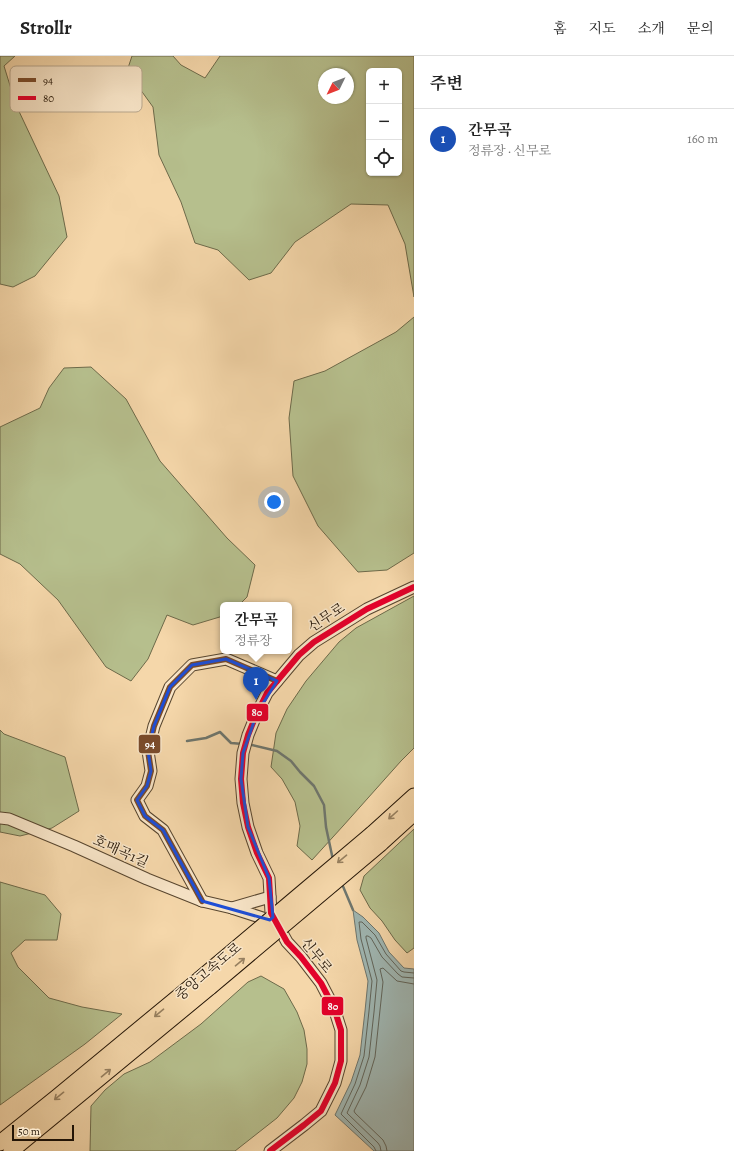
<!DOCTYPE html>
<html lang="ko">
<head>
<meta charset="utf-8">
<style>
	body { margin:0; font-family:Alegreya,"Noto Serif KR",serif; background:#f6f6f6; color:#222 }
	.controls { position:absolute; right:12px; top:12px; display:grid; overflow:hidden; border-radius:6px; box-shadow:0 1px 3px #0004 }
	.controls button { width:36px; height:36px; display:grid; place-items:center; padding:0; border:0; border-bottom:1px solid #e0e0e0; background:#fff; color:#222; font:20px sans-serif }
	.compass { position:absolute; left:318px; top:12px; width:36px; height:36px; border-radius:50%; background:#fff; box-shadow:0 1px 3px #0004; rotate:227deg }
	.scale { position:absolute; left:12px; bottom:10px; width:62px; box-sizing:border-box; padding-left:4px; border:2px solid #241506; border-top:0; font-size:11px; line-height:14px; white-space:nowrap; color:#241506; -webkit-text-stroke:3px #f8e5c8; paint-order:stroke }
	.you { position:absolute; left:274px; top:446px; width:14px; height:14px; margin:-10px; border:3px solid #fff; border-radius:50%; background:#1a73e8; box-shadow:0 0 0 6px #1a73e833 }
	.badge { display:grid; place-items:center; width:26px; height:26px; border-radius:50%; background:#8f2418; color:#fff; font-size:13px; font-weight:700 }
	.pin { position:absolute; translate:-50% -33px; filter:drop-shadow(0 1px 2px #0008) }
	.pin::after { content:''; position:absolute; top:21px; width:14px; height:12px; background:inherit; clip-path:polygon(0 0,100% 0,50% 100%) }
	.popup { position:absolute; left:220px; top:546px; width:72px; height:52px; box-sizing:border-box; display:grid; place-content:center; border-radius:6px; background:#fff; filter:drop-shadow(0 1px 3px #0005); font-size:13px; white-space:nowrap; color:#767676 }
	.popup b { font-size:15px; color:#222 }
	.popup::after { content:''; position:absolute; left:50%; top:100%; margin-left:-8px; border:8px solid transparent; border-top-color:#fff }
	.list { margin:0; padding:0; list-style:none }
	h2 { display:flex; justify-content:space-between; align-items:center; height:52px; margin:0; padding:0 16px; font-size:17px }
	h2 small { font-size:13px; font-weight:400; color:#767676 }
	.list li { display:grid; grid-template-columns:26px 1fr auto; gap:12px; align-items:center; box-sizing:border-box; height:60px; padding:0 16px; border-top:1px solid #e0e0e0 }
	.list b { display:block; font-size:15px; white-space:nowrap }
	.list p { margin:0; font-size:13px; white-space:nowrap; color:#767676 }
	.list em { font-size:13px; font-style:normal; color:#767676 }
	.icon { flex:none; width:22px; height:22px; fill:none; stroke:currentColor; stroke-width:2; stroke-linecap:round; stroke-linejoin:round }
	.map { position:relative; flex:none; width:414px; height:1095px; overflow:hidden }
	header { display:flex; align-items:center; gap:24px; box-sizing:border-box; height:56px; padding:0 20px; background:#fff; border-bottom:1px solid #e0e0e0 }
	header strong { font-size:19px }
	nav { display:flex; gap:22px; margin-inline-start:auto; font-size:14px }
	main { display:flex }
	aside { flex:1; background:#fff }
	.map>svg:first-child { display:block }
</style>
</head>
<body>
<header>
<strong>Strollr</strong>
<nav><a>홈</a><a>지도</a><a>소개</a><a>문의</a></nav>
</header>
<main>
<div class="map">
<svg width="414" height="1095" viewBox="0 0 414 1095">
	<rect width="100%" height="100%" fill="#f5d7aa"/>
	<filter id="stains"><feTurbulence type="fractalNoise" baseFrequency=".005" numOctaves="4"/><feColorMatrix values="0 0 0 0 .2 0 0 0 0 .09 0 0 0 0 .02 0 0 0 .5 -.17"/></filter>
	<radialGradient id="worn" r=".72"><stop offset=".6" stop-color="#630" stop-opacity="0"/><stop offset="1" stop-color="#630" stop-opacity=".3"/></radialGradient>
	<!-- green -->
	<g fill="#b6bf8d" stroke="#6d6a4a" fill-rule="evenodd">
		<path d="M0,0H15L4,10L16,49L59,140L67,181L35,220L13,231L0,228Z"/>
		<path d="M132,0H173L181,9L205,22L220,0H414V241L405,188L388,149L351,148L295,186L271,217L249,224L218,194L195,187L181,146L159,99L153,51L127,15ZM369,15H399V117H369ZM324,18H348V42H324Z"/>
		<path d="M414,261V497L387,514L358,516L318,470L293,420L289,362L294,325L325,315L396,276Z"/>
		<path d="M91,311L126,343L160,405L227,482L255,509L247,541L239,549H223V560L193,569L167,559L148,603L131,625L106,611L58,544L20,508L0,498V371L40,352L49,332L64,312Z"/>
		<path d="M414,540V692L401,705L343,770L312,804L297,790L300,770L295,746L282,723L271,711L276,677L287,653L306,625L339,586L356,572Z"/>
		<path d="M0,674L4,678L65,701L79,755L52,772L20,780L0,776Z"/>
		<path d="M414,773V892L407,897L395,884L382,865L370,852L360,834L364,820Z"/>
		<path d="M0,826L45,839L61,858L57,884H25L11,897L18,911L49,942L82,951L122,958L85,988L0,1049Z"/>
		<path d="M261,920L284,933L297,956L304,974L307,993V1008L302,1026L294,1042L277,1062L235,1095H90L91,1050L105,1034L124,1018L150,1006L201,968L248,926Z"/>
	</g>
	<!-- water -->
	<path fill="#a0b7b3" stroke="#6e766e" d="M353,854L363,861L379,877L389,896L404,912L414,913V1095H374L335,1059L351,1026L360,999L365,955L368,925L357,884Z"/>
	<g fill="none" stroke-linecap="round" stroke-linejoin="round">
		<!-- shore -->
		<g stroke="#62665c" stroke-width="1">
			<path d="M376,1095L374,1091L341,1058L355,1028L364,1000L369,955L372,925L361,883L359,866H362L375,879L386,898L401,915L404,916L414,917"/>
			<path d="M381,1095L380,1090L378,1087L347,1057L360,1029L369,1001L374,956L377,924L366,882V880H368L371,882L382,901L398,918L402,921L414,922"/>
			<path d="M387,1095L386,1090L383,1084L355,1057L354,1055L366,1031L375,1001L383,926L380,913L383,912L397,925L414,928"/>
		</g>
		<!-- stream -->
		<g stroke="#6e766e" stroke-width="2.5">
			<path d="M187,685L206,682L220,676L231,687L243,688"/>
			<path d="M248,688L277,695L291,705L300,716L314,730L324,749L326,771L333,804"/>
			<path d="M342,828L353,854"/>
		</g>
		<defs>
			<g id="minor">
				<path d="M0,762L9,763L74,790L147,823L202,845L232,852L275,866"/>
				<path d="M202,845L163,774L145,760L137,744L147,730L151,715L148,695L154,670L170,631L192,609L226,603L277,625"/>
				<path d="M232,852L270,841"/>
				<path d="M270,1095L304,1069L321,1055L335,1027L341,1005V974L334,952L321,927L301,901L287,886L271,857L269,822L257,797L248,771L243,747L241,723L243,697L248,679L257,657L267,637L299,599L314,586L367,553L414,531"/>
			</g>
			<g id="highway">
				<path d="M372,778L414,740"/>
				<path d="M380,788L414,757"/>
				<path d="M0,1087L57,1041L200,923"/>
				<path d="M11,1095L210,931"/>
			</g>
		</defs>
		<!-- minor casing -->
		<use href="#minor" stroke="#58462f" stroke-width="13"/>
		<!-- highway casing -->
		<use href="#highway" stroke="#241506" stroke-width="17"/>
		<!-- minor -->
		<use href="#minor" stroke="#f8e5c8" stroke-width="11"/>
		<!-- highway -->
		<use href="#highway" stroke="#f5d7aa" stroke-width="15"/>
		<defs>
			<g id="highway-bridge">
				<path d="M200,923L372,778"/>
				<path d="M210,931L380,788"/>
			</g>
		</defs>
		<!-- highway-bridge casing -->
		<use href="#highway-bridge" stroke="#241506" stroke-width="17" stroke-linecap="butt"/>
		<!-- highway-bridge -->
		<use href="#highway-bridge" stroke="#f5d7aa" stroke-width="15"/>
		<defs>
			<path id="bus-1" d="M202,845L163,774L145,760L137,744L147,730L151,715L148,695L154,670L170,631L192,609L226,603L277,625"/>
			<path id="bus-2" d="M270,1095L304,1069L321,1055L335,1027L341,1005V974L334,952L321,927L301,901L287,886L271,857L269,822L257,797L248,771L243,747L241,723L243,697L248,679L257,657L267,637L299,599L314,586L367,553L414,531"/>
		</defs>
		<!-- bus-1 casing -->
		<use href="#bus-1" stroke="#f8e5c8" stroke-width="9"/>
		<!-- bus-2 casing -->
		<use href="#bus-2" stroke="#f8e5c8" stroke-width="9"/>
		<!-- bus-1 -->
		<use href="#bus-1" stroke="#7a4b2a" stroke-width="6"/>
		<!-- bus-2 -->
		<use href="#bus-2" stroke="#e4002b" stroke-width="6"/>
	</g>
	<!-- one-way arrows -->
	<defs><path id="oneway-shaft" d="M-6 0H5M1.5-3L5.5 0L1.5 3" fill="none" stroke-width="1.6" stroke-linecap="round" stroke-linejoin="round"/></defs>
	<g stroke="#978060">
		<use href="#oneway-shaft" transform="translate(393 759) rotate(138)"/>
		<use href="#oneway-shaft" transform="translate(342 803) rotate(140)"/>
		<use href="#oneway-shaft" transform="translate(240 906) rotate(-40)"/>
		<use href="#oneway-shaft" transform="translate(159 957) rotate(140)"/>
		<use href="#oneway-shaft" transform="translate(106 1017) rotate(-40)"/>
		<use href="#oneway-shaft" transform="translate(59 1040) rotate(141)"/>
	</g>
	<!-- marked area -->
	<path fill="none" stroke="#1d4ed8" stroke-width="3" stroke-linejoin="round" d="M226,603L277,625L257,657L243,697L241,723L248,771L269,822L273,861L270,864L202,845L163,774L145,760L137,744L147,730L151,715L148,695L154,670L170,631L192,609Z"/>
	<g text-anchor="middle" stroke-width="3" stroke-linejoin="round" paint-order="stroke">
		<!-- street labels -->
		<g font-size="14" fill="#241506" stroke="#f8e5c8">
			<text transform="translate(326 561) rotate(-33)" y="5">신무로</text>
			<text transform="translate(121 795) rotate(24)" y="5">호매곡1길</text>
			<text transform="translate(317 899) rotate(51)" y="5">신무로</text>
			<text transform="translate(208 915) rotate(-40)" y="5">중앙고속도로</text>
		</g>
	</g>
	<!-- legend -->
	<rect x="10" y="10" width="132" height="46" rx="6" fill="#f8e5c8" stroke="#b8a78e" stroke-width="1"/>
	<rect x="18" y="22" width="18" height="4" fill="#7a4b2a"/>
	<rect x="18" y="40" width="18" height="4" fill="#e4002b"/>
	<g font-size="11" fill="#241506">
		<text x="43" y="28">94</text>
		<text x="43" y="46">80</text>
	</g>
	<g stroke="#f8e5c8" stroke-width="1.5">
		<rect x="246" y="647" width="23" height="19" rx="4" fill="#e4002b"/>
		<rect x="138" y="678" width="23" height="20" rx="4" fill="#7a4b2a"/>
		<rect x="321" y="940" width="23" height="20" rx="4" fill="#e4002b"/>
	</g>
	<g font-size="11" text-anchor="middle" font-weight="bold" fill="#fff">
		<text x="257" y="660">80</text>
		<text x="150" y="692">94</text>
		<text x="333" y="954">80</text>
	</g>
	<rect width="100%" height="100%" filter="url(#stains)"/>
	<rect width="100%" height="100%" fill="url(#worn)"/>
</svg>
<div class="controls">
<button>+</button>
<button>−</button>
<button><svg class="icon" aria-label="locate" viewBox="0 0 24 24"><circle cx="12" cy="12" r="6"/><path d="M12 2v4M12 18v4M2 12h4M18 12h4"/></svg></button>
</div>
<svg class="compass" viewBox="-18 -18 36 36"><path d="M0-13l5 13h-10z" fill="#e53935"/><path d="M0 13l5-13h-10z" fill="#767676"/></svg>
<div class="scale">50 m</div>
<div class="you"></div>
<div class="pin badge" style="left:256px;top:644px;background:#1a4fb4">1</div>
<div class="popup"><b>간무곡</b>정류장</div>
</div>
<aside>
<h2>주변<small></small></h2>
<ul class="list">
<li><span class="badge" style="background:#1a4fb4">1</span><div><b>간무곡</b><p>정류장 · 신무로</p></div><em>160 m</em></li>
</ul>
</aside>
</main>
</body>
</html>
